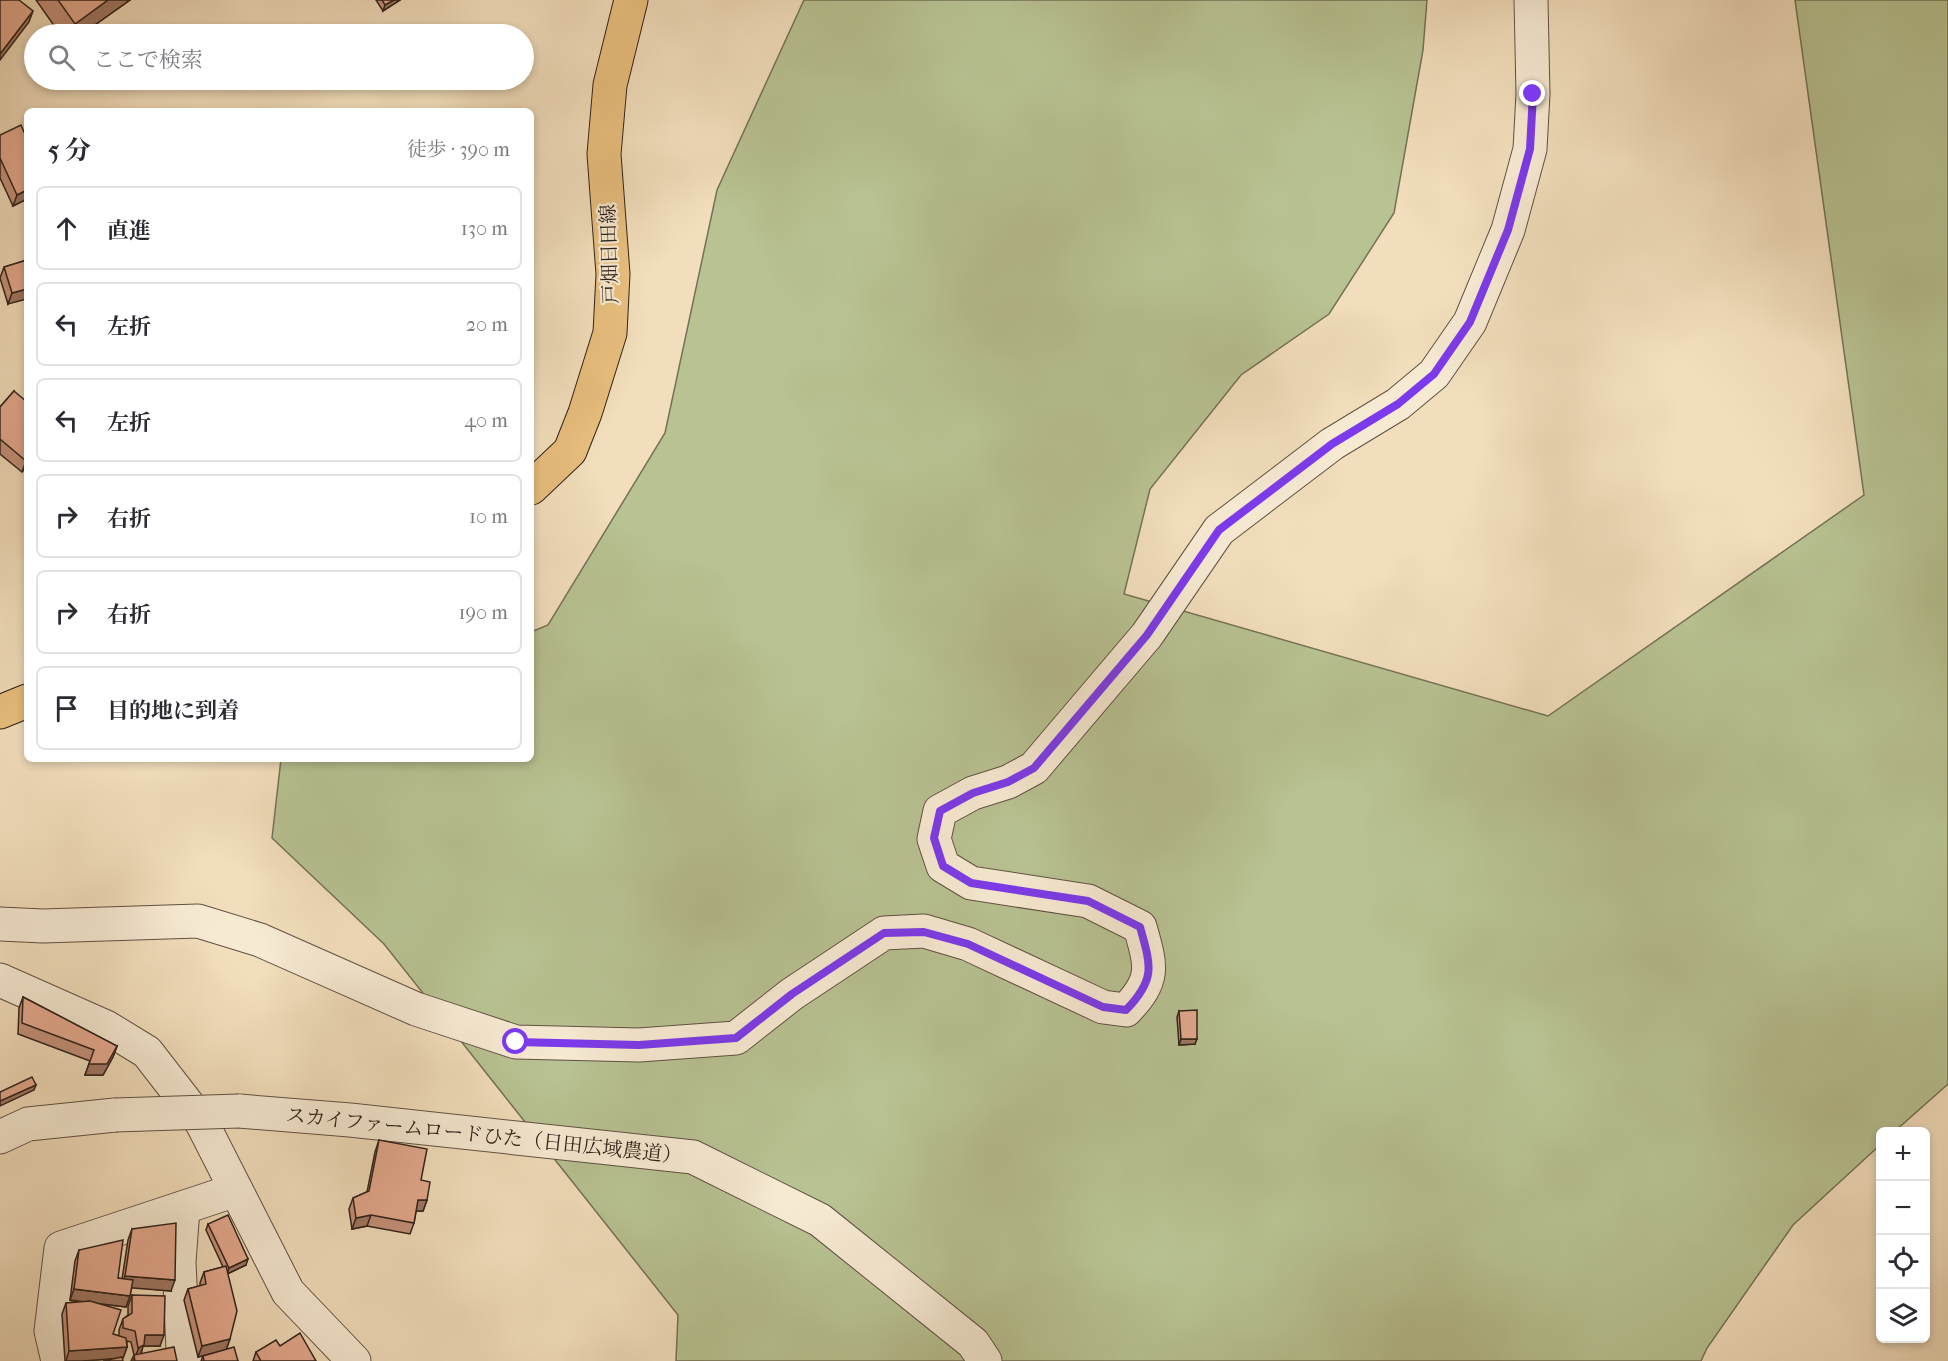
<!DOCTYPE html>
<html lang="ja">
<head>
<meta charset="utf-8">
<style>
	body { margin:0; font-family:"IM FELL French Canon","Noto Serif JP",serif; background:#f2f2f3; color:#2b2b33 }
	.controls { position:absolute; right:18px; bottom:18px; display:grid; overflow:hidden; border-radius:9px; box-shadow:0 3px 9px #0003 }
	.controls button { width:54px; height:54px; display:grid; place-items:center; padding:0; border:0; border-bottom:2px solid #e1e1e2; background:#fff; color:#2b2b33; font:30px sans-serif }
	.stop { position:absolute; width:18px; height:18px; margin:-14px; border:4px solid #7c3aed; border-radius:50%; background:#fff }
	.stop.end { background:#7c3aed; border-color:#fff; box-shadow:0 2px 6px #0008 }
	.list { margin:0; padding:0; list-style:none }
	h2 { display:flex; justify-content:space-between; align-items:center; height:78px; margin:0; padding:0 24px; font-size:26px }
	h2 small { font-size:20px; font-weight:400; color:#7c7c81 }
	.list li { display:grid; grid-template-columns:39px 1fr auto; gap:18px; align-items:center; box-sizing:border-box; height:84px; margin:0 12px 12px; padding:0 12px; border:2px solid #e1e1e2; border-radius:9px }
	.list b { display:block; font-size:22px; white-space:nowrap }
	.list em { font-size:20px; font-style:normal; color:#7c7c81 }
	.icon { flex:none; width:33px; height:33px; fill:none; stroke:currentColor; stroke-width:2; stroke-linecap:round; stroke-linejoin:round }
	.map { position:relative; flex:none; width:1948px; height:1361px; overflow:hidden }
	.search { position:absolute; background:#fff; box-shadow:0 3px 9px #0003; left:24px; top:24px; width:510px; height:66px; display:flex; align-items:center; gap:15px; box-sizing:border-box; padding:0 21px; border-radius:33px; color:#7c7c81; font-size:22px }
	.panel { position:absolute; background:#fff; box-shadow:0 3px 9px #0003; left:24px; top:108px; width:510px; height:654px; border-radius:9px }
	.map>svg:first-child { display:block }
</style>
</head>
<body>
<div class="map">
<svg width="1948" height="1361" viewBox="0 0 1948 1361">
	<rect width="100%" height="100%" fill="#f2debc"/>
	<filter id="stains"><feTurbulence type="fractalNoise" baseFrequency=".00333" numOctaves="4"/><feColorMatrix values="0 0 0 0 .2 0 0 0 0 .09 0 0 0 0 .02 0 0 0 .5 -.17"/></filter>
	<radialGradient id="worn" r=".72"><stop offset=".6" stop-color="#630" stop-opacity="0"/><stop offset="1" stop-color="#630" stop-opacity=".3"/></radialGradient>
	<!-- green -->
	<path fill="#b8c292" stroke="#747256" stroke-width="1.5" d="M804,0H1427L1423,50L1394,213L1329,314L1241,375L1150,489L1124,594L1548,716L1864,495L1795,0H1948V1084L1895,1131L1880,1132V1145L1793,1225L1707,1348L1701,1361H676L678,1315L384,944L272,838L281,759H531V632L548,625L665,433L717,190Z"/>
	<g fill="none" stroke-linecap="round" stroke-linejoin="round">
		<defs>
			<g id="minor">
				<path d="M0,924L43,926L198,921L260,940L416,1009L516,1042L639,1045L736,1038L792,994L884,933L924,931L968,944L1103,1007L1126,1010C1156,979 1151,966 1140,927L1088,901L971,883L943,866L934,839L940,811L973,793L1008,782L1034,768L1147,635L1219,530L1332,444L1398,404L1434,374L1470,322L1508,230L1530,149L1533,94L1531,0"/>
				<path d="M0,980L106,1027L147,1052L202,1123L288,1292L354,1361"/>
				<path d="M239,1111L350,1120L693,1157L820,1220L973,1343L985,1361"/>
				<path d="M0,1137L28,1124L115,1115"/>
				<path d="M183,1208L179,1262L183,1349L186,1361"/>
				<path d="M58,1361L51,1331L61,1248L236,1190"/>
			</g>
			<g id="major">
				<path d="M531,488L570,451L585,413L610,333L613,274L604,154L610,85L631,0"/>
				<path d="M0,712L27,701"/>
			</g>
		</defs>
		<!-- minor casing -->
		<use href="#minor" stroke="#605143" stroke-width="35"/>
		<!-- major casing -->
		<use href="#major" stroke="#30221b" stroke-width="35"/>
		<!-- minor -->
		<use href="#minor" stroke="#f7ead3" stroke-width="33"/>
		<!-- major -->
		<use href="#major" stroke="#e9bf7e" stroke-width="33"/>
		<defs>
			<path id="minor-bridge" d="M115,1115L239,1111"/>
		</defs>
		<!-- minor-bridge casing -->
		<use href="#minor-bridge" stroke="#605143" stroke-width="35" stroke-linecap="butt"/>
		<!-- minor-bridge -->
		<use href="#minor-bridge" stroke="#f7ead3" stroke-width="33"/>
	</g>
	<!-- wall -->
	<g fill="#c5927b" stroke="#30221b" stroke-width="1.5">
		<path d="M36,0H130L82,34H60Z"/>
		<path d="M376,0H400L383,11Z"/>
		<path d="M0,135L27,139V199L13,206L0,178Z"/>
		<path d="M27,260L8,304L0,278L4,267Z"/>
		<path d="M14,391L27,466L22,472L0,454V407Z"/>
		<path d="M23,997L117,1046L113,1057L103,1075H85L90,1061L18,1034L19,1008Z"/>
		<path d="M1179,1011L1195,1044L1179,1045L1177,1017Z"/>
		<path d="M379,1140L421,1180L427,1200L423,1211H416L414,1223L410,1234L367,1226L352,1229L349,1209L353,1198L367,1192L375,1152Z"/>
		<path d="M208,1224L246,1265L227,1274L230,1339L226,1349L238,1361H201L203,1356L222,1351L198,1357L184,1300L188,1289L200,1286V1283L204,1272L223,1267L206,1230Z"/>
		<path d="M132,1229L171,1291L132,1287L126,1307L101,1304L113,1334L119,1336V1330L123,1319L128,1315V1306L132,1295L160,1346H143L141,1354L177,1361H131L134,1355L131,1342L127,1341V1347L123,1358L82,1361H65L62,1314L66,1303L79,1302L70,1300L75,1261L79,1250L118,1278L122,1279L128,1240Z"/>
		<path d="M280,1346L316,1361H253L256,1352Z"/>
	</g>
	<!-- shaded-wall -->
	<g fill="#a07764" stroke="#30221b" stroke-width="1.5">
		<path d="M108,0H130L82,34H71L75,24Z"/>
		<path d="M394,0H400L383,11L385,5Z"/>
		<path d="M33,11L29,22L0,60V54Z"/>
		<path d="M27,190V199L13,206L17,195Z"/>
		<path d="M27,289V299L8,304L12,293Z"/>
		<path d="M27,460V466L22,472L26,461Z"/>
		<path d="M1181,1039H1197L1195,1044L1179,1045Z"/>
		<path d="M117,1046L113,1057L103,1075H85L89,1064Z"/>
		<path d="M36,1085L34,1090L0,1106V1101Z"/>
		<path d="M418,1200H427L423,1211H414Z"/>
		<path d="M371,1215L367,1226L352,1229L356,1218Z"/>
		<path d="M248,1259L246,1265L227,1274L229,1268Z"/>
		<path d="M125,1276L175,1280L171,1291L121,1287Z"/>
		<path d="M74,1289L130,1296L126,1307L70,1300Z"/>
		<path d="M145,1335H164L160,1346H143L140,1356L134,1359Z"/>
		<path d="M230,1339L226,1350L198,1357L202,1346Z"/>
		<path d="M127,1347L123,1358L82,1361H66L69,1351Z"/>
	</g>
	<!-- building -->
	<g fill="#e5aa8f" stroke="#30221b" stroke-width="1.5">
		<path d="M0,0H19L33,11L0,54Z"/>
		<path d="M58,0H108L75,24Z"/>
		<path d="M382,0H394L385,5Z"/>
		<path d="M21,125L27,139V190L17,195L0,158V135Z"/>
		<path d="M27,260V289L12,293L4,267Z"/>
		<path d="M14,391L27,402V460L26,461L0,439V407Z"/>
		<path d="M23,997L117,1046L107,1064H89L94,1050L22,1023Z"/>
		<path d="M1197,1010V1039H1181L1179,1011Z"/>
		<path d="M32,1077L36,1085L0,1101V1092Z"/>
		<path d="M379,1140L427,1149L421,1180L430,1182L427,1200H418L414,1223L371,1215L356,1218L353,1198L369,1191Z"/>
		<path d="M228,1215L248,1259L229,1268L208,1224Z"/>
		<path d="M176,1223L175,1280L125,1276L132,1229Z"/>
		<path d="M123,1240L118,1278L133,1280L130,1296L74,1289L79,1250Z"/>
		<path d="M226,1266L237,1311L230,1339L202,1346L188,1289L206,1284L204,1272Z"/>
		<path d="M132,1295L165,1296L164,1335H145L144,1345L138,1348L135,1331L123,1328V1319L132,1313Z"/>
		<path d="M90,1301L121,1310L113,1334L126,1338L127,1347L69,1351L66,1303Z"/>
		<path d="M300,1333L316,1361H261L256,1352L276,1340L280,1346Z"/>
		<path d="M174,1347L177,1361H135L134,1355Z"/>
		<path d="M234,1347L238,1361H204L203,1356Z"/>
		<path d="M122,1357L123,1361H103Z"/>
	</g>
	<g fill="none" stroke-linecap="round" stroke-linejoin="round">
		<!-- route -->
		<path stroke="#7c3aed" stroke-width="8" d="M516,1042L639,1045L736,1038L792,994L884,933L924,932L968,944L1103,1007L1126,1010C1156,979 1151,966 1140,927L1088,901L971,883L943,866L934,838L940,811L973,793L1008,782L1034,768L1147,635L1219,530L1332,444L1398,404L1434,374L1470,322L1508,230L1530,149L1533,94"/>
	</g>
	<g text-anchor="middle" stroke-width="4.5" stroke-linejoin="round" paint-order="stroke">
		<!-- street labels -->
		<g font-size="20" fill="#30221b" stroke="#f7ead3">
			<text transform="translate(609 254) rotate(-92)" y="7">戸畑日田線</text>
			<text transform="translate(484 1135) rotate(6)" y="7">スカイファームロードひた（日田広域農道）</text>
		</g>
	</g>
	<rect width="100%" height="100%" filter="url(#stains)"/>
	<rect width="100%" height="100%" fill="url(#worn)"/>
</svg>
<div class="controls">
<button>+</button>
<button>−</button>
<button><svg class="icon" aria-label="locate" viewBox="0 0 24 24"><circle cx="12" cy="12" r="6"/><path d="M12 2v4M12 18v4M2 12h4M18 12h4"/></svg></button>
<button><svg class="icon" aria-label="layers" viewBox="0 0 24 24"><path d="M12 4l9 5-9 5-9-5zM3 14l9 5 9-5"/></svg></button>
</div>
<div class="stop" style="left:516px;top:1042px"></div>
<div class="stop end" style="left:1533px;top:94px"></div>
<div class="search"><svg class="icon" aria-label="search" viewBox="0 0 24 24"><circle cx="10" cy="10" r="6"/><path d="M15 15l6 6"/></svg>ここで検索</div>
<section class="panel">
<h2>5 分<small>徒歩 · 390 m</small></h2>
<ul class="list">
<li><svg class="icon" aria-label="ahead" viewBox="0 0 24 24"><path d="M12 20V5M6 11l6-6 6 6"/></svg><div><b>直進</b></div><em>130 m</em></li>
<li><svg class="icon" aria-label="left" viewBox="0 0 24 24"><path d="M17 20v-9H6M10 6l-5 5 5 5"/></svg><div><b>左折</b></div><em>20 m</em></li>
<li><svg class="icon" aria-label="left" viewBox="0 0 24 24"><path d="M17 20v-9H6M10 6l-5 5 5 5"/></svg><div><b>左折</b></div><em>40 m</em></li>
<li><svg class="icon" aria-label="right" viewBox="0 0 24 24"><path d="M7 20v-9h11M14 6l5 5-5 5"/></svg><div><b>右折</b></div><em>10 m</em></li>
<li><svg class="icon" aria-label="right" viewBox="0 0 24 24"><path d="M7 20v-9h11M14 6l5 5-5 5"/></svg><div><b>右折</b></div><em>190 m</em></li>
<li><svg class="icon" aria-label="arrive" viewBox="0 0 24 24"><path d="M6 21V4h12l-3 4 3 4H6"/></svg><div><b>目的地に到着</b></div></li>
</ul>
</section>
</div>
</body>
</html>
